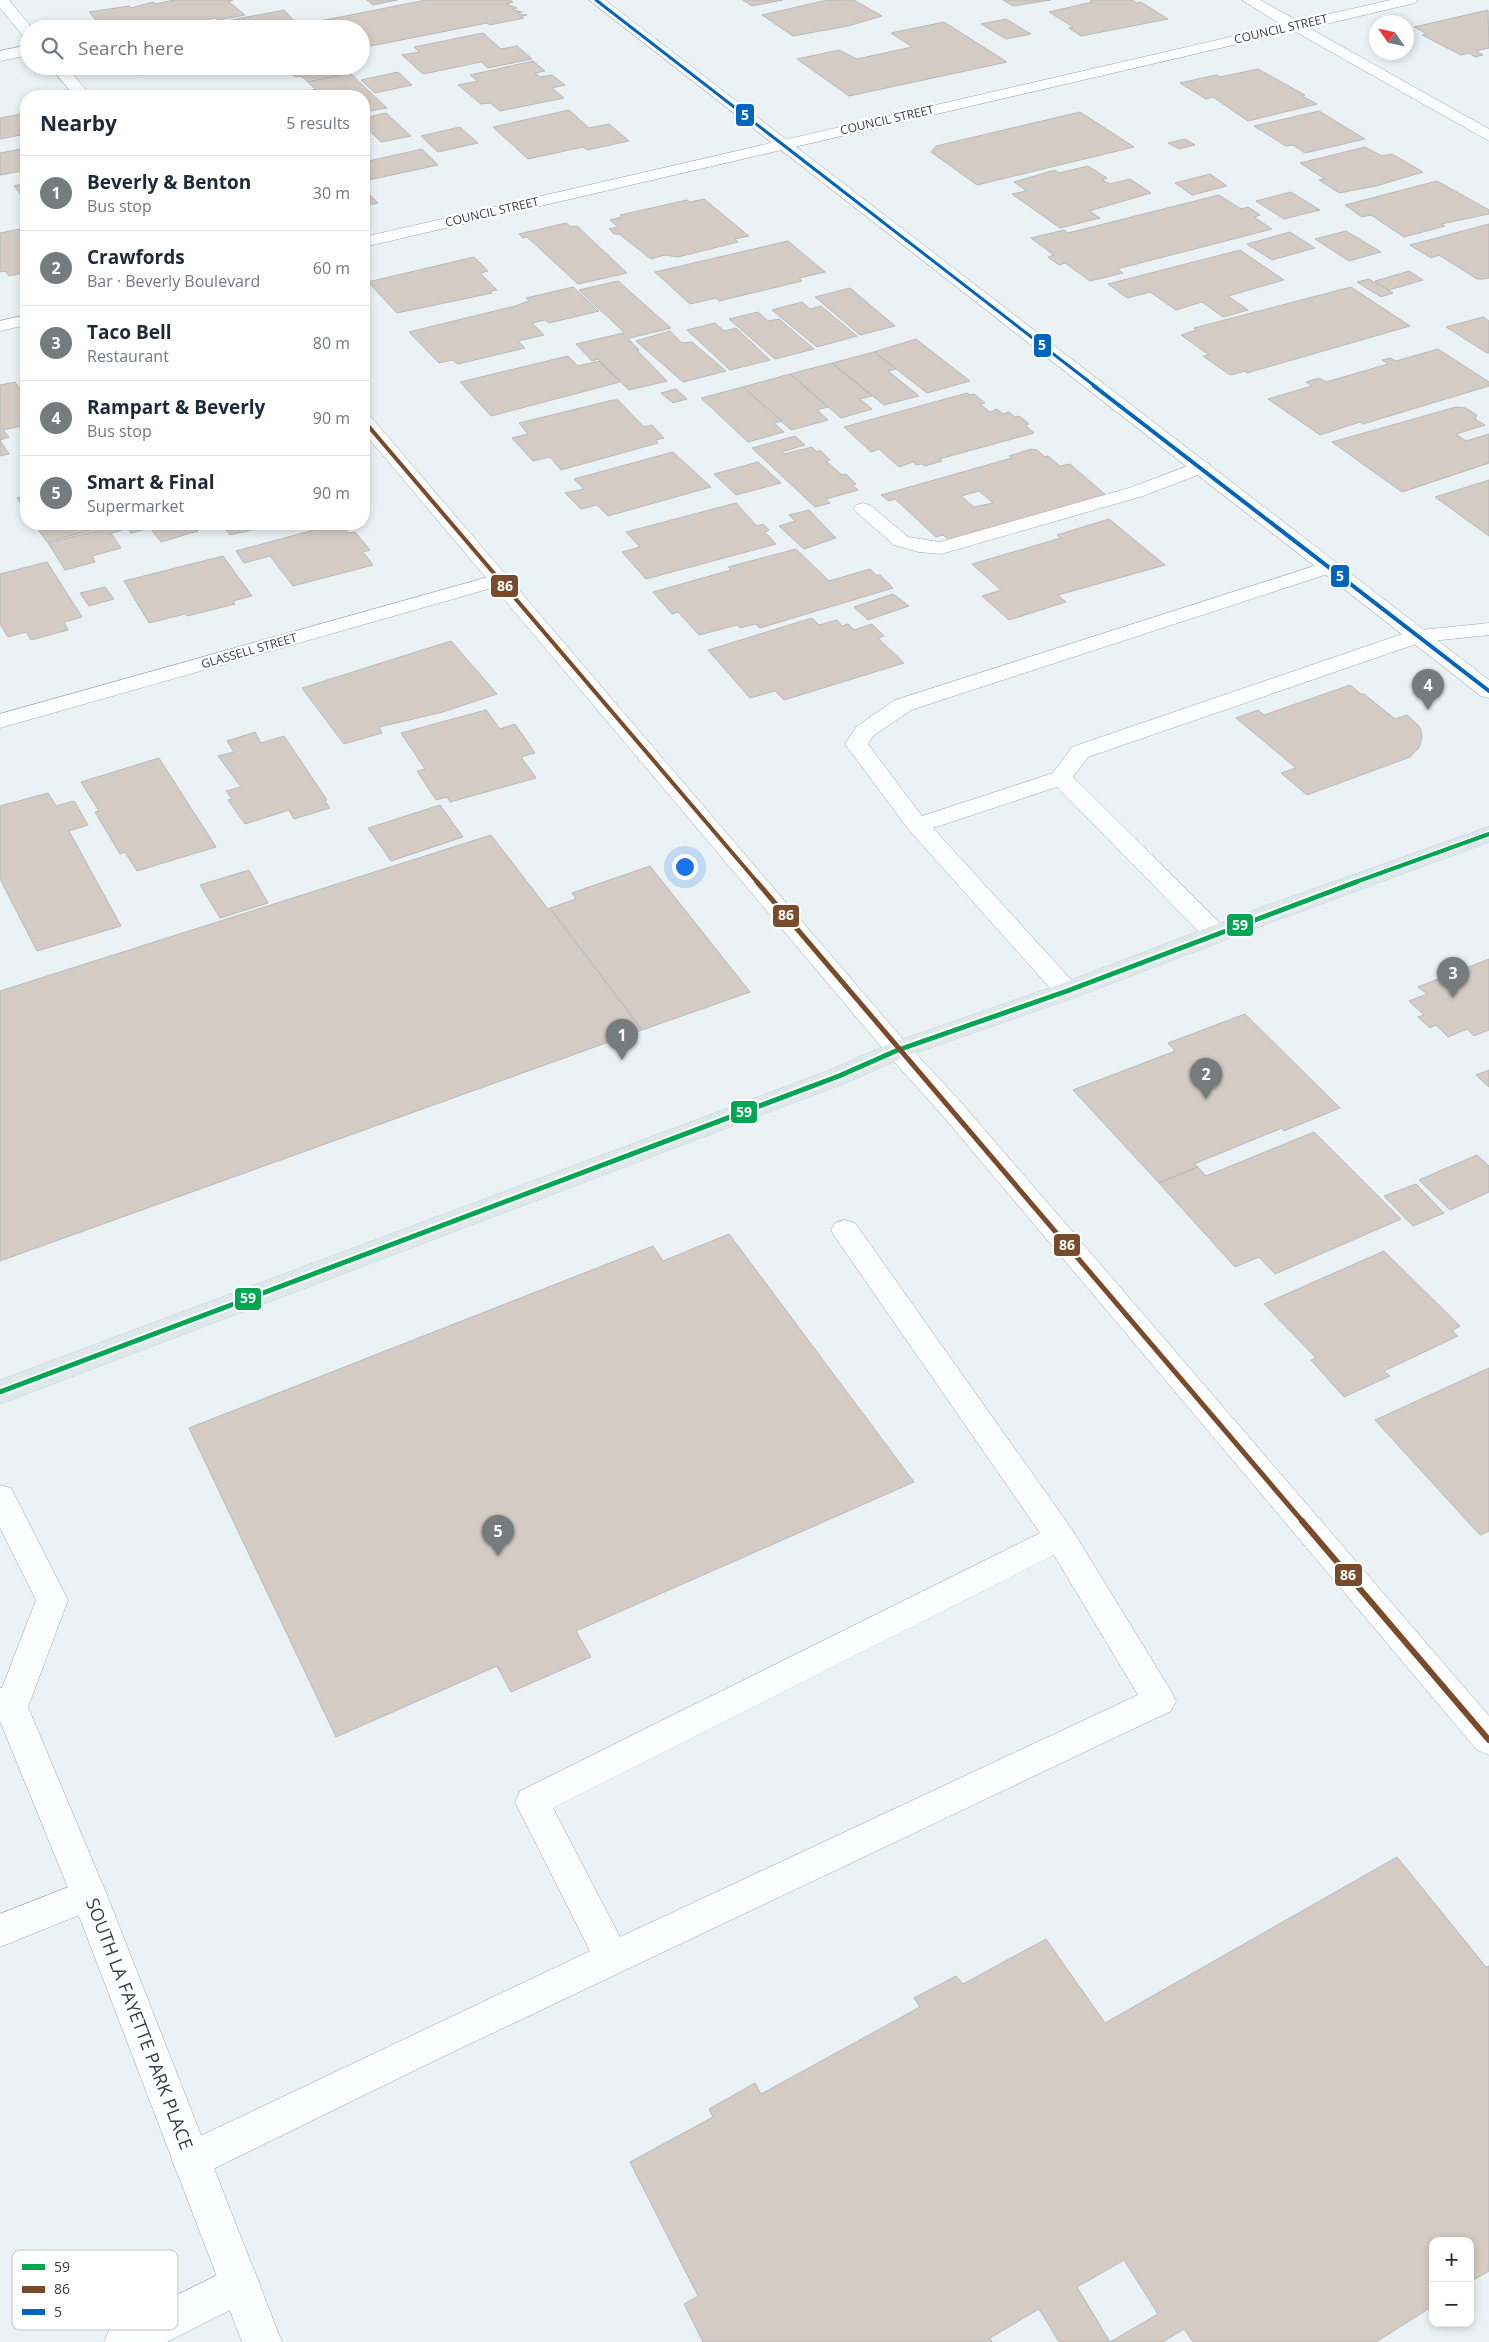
<!DOCTYPE html>
<html lang="en">
<head>
<meta charset="utf-8">
<style>
	body { margin:0; font-family:"Open Sans",sans-serif; background:#f2f2f3; color:#1f2937 }
	.controls { position:absolute; right:15px; bottom:15px; display:grid; overflow:hidden; border-radius:10px; box-shadow:0 2px 8px #0003 }
	.controls button { width:45px; height:45px; display:grid; place-items:center; padding:0; border:0; border-bottom:1px solid #e0e1e3; background:#fff; color:#1f2937; font:25px sans-serif }
	.compass { position:absolute; left:1369px; top:15px; width:45px; height:45px; border-radius:50%; background:#fff; box-shadow:0 2px 8px #0003; rotate:304deg }
	.you { position:absolute; left:684px; top:866px; width:18px; height:18px; margin:-12px; border:4px solid #fff; border-radius:50%; background:#1a73e8; box-shadow:0 0 0 8px #1a73e833 }
	.badge { display:grid; place-items:center; width:32px; height:32px; border-radius:50%; background:#767c7e; color:#fff; font-size:16px; font-weight:700 }
	.pin { position:absolute; translate:-50% -41px; filter:drop-shadow(0 1px 2px #0008) }
	.pin::after { content:''; position:absolute; top:26px; width:18px; height:15px; background:inherit; clip-path:polygon(0 0,100% 0,50% 100%) }
	.list { margin:0; padding:0; list-style:none }
	h2 { display:flex; justify-content:space-between; align-items:center; height:65px; margin:0; padding:0 20px; font-size:21px }
	h2 small { font-size:16px; font-weight:400; color:#747a83 }
	.list li { display:grid; grid-template-columns:32px 1fr auto; gap:15px; align-items:center; box-sizing:border-box; height:75px; padding:0 20px; border-top:1px solid #e0e1e3 }
	.list b { display:block; font-size:19px; white-space:nowrap }
	.list p { margin:0; font-size:16px; white-space:nowrap; color:#747a83 }
	.list em { font-size:16px; font-style:normal; color:#747a83 }
	.icon { flex:none; width:28px; height:28px; fill:none; stroke:currentColor; stroke-width:2; stroke-linecap:round; stroke-linejoin:round }
	.map { position:relative; flex:none; width:1489px; height:2342px; overflow:hidden }
	.search { position:absolute; background:#fff; box-shadow:0 2px 8px #0003; left:20px; top:20px; width:350px; height:55px; display:flex; align-items:center; gap:12px; box-sizing:border-box; padding:0 18px; border-radius:28px; color:#747a83; font-size:19px }
	.panel { position:absolute; background:#fff; box-shadow:0 2px 8px #0003; left:20px; top:90px; width:350px; height:440px; border-radius:20px }
	.map>svg:first-child { display:block }
</style>
</head>
<body>
<div class="map">
<svg width="1489" height="2342" viewBox="0 0 1489 2342">
	<rect width="100%" height="100%" fill="#ebf2f5"/>
	<!-- building -->
	<g fill="#d4ccc4" stroke="#b7b9b9" fill-rule="evenodd">
		<path d="M174,0H233L229,2L245,15L218,20L216,18L209,19L213,23L185,29H135L132,25L120,27L116,23L101,26L89,12L129,6L131,8L153,2L155,4Z"/>
		<path d="M367,0H397L373,5Z"/>
		<path d="M426,0H510L513,2L506,4L517,8L512,9L514,10L522,12L517,13L519,14L527,15L521,16L524,18L490,25L487,23L361,48V29H323L315,22Z"/>
		<path d="M743,0H783L752,6Z"/>
		<path d="M836,0H854L882,16L848,26L793,36L762,15L823,1Z"/>
		<path d="M1003,0H1051L1013,6Z"/>
		<path d="M1090,0H1132L1137,3L1141,2L1168,19L1081,36L1069,28L1073,27L1049,12L1092,2Z"/>
		<path d="M284,10L302,29H247L243,25L245,23L217,29L215,27L211,29H185Z"/>
		<path d="M1488,10L1489,48L1476,51L1483,55L1475,57L1469,53L1461,55L1422,35L1427,34L1414,27Z"/>
		<path d="M1006,19L1031,34L1006,39L981,24Z"/>
		<path d="M944,22L1007,62L849,96L797,59L839,50L857,59L912,47L891,33Z"/>
		<path d="M483,33L501,49L517,46L532,59L488,68L481,62L423,74L402,55L419,52L414,47Z"/>
		<path d="M533,61L545,71L535,73L540,77L552,75L565,85L552,88L564,98L500,111L490,103L481,104L458,85L478,81L470,75Z"/>
		<path d="M132,66H177L179,68L140,75Z"/>
		<path d="M285,66H342L350,73L308,82L301,76L295,77L288,70L294,69L292,68L288,69Z"/>
		<path d="M1258,69L1305,95L1302,96L1317,104L1248,121L1213,97L1206,99L1180,83L1216,75L1220,77Z"/>
		<path d="M398,72L412,85L375,93L361,80Z"/>
		<path d="M350,73L387,108L364,112V96H315L309,91L315,89L308,82Z"/>
		<path d="M569,110L589,128L609,124L629,141L587,150L583,147L528,159L493,127Z"/>
		<path d="M1319,111L1365,139L1305,153L1293,145L1286,146L1254,126Z"/>
		<path d="M1080,112L1134,147L977,185L931,152L936,146Z"/>
		<path d="M26,113V134L0,139V118Z"/>
		<path d="M386,113L411,136L381,142L364,125V118Z"/>
		<path d="M460,127L478,143L438,152L421,136Z"/>
		<path d="M1185,139L1195,145L1179,149L1168,143Z"/>
		<path d="M1365,147L1382,156L1392,154L1423,172L1376,186L1339,193L1319,180L1325,179L1300,163Z"/>
		<path d="M26,148V170L0,175V153Z"/>
		<path d="M422,149L438,165L364,181V162Z"/>
		<path d="M1088,166L1107,178L1102,180L1110,184L1130,179L1151,193L1089,211L1100,218L1060,228L1012,194L1027,191L1014,182L1055,170L1059,173Z"/>
		<path d="M1210,174L1227,186L1192,195L1175,183Z"/>
		<path d="M1437,181L1489,210V214L1441,224L1445,226L1404,237L1371,215L1362,217L1345,205Z"/>
		<path d="M26,183V201L14,186Z"/>
		<path d="M364,189L378,203L364,206Z"/>
		<path d="M1291,192L1320,210L1284,219L1256,201Z"/>
		<path d="M1219,195L1241,209L1248,207L1260,215L1254,217L1272,229L1117,269L1123,273L1090,281L1065,263L1059,265L1048,257L1054,255L1031,238L1064,230L1068,233Z"/>
		<path d="M704,199L749,236L735,239L738,242L678,257L665,255L651,259L619,234H614L609,229L618,227L610,220L622,217L620,215L687,200L690,202Z"/>
		<path d="M566,223L571,227L577,226L627,273L578,284L527,237L523,238L519,234Z"/>
		<path d="M1489,224V278L1484,279H1477L1439,255L1431,258L1410,245Z"/>
		<path d="M20,229L26,237V272L9,276L5,271L0,272V233Z"/>
		<path d="M1346,231L1381,252L1349,261L1315,239Z"/>
		<path d="M1290,232L1315,248L1272,260L1247,244Z"/>
		<path d="M788,241L825,272L799,278L802,281L719,301L716,298L690,304L655,272Z"/>
		<path d="M1240,250L1284,280L1228,296L1248,310L1223,317L1202,302L1176,310L1150,292L1127,298L1108,284Z"/>
		<path d="M474,257L488,271L480,273L497,290L491,291L492,293L397,313L368,282Z"/>
		<path d="M1409,271L1423,280L1389,290L1375,281Z"/>
		<path d="M1369,279L1393,293L1381,297L1357,282Z"/>
		<path d="M618,281L671,328L630,338L579,290Z"/>
		<path d="M573,287L599,311L549,323L545,320L532,323L544,335L518,341L525,348L458,364L453,360L439,363L409,332L515,306L529,301L526,298Z"/>
		<path d="M1351,287L1410,326L1247,373L1246,371L1230,375L1203,356L1209,355L1181,335L1197,330L1194,328Z"/>
		<path d="M850,288L895,326L860,335L815,297Z"/>
		<path d="M802,302L810,309L821,306L857,336L817,347L772,310Z"/>
		<path d="M758,312L768,321L779,319L814,349L775,359L729,319Z"/>
		<path d="M1483,317L1489,321V353H1487L1446,327Z"/>
		<path d="M715,323L724,331L736,328L770,360L730,370L687,330Z"/>
		<path d="M670,331L682,343L692,342L726,371L683,382L636,341Z"/>
		<path d="M623,333L639,350H637L667,381L629,390L598,359L592,361L576,344Z"/>
		<path d="M916,339L970,381L927,393L874,352Z"/>
		<path d="M1438,349L1489,382V386L1363,424L1360,422L1320,435L1268,399L1312,386L1306,382L1319,378L1326,382L1388,364L1382,360L1390,358L1396,361Z"/>
		<path d="M874,352L896,369L888,371L919,396L884,405L832,363Z"/>
		<path d="M568,356L578,366L599,361L620,382L491,416L460,382Z"/>
		<path d="M832,363L872,396L860,399L872,409L841,418L790,374Z"/>
		<path d="M790,374L828,407L817,410L828,420L791,430L743,387Z"/>
		<path d="M15,382L26,397V425L3,430L9,437L0,440V385Z"/>
		<path d="M743,387L782,421L774,423L784,432L748,442L701,398Z"/>
		<path d="M676,389L687,399L673,403L661,393Z"/>
		<path d="M967,393L970,395L974,394L985,403L980,404L990,412L997,409L1003,414L1009,412L1015,417L1019,416L1029,424L1025,425L1034,433L939,459L942,461L925,466L922,464L916,465L913,462L899,467L879,449L871,452L844,427Z"/>
		<path d="M613,400H618L644,427L652,425L664,438L656,440L658,443L561,470L550,457L533,461L512,438L528,434L519,423Z"/>
		<path d="M1456,407L1465,408L1477,415L1475,419L1485,425L1456,434L1466,441L1489,434V463L1402,492L1332,442Z"/>
		<path d="M795,436L805,445L781,452L784,454L812,447L817,452L820,450L830,460L826,461L842,475L846,474L856,484L852,485L858,490L826,499L830,503L815,507L752,448Z"/>
		<path d="M0,440L9,454L0,456Z"/>
		<path d="M1031,449L1037,450L1045,457L1048,456L1060,466L1070,464L1108,497L950,541L943,535L936,537L895,499L889,501L881,495L1012,458L1009,456ZM979,491L993,503L974,507L961,496Z"/>
		<path d="M673,452L711,487L608,516L597,505L581,509L565,493L584,489L574,479Z"/>
		<path d="M758,462L781,483L736,495L714,474Z"/>
		<path d="M1489,480V536L1435,497Z"/>
		<path d="M26,496V512L17,498Z"/>
		<path d="M736,503L757,526L763,524L769,530L765,532L776,544L646,579L622,552L640,547L626,532Z"/>
		<path d="M809,510L836,538L804,549L779,526L795,521L789,515Z"/>
		<path d="M1109,519L1165,565L1058,595L1066,602L1009,620L982,596L1001,590L972,564L1061,538L1057,535Z"/>
		<path d="M34,524H106L107,526L47,542Z"/>
		<path d="M125,524H193L198,531L161,542L150,528L131,533Z"/>
		<path d="M221,524H276L230,535Z"/>
		<path d="M336,524H341L348,533L355,532L370,550L363,552L373,565L293,586L270,556L244,563L236,551Z"/>
		<path d="M120,525L123,530L111,533L121,548L92,556L95,562L65,570L48,543Z"/>
		<path d="M796,549L829,581L870,569L876,575H880L893,588L760,628L755,624L740,628L737,625L699,635L678,612L672,614L653,592L731,570L728,567Z"/>
		<path d="M223,556L252,596L233,601L235,604L187,616L185,614L149,623L124,581Z"/>
		<path d="M47,562L82,617L64,622L68,630L31,640L26,632L8,637L0,624V574Z"/>
		<path d="M105,587L114,599L89,606L80,593Z"/>
		<path d="M893,594L909,606L868,620L854,607Z"/>
		<path d="M812,618L819,625L837,620L842,626L848,624L854,630L872,624L884,636L878,638L904,663L784,700L775,691L750,698L708,650Z"/>
		<path d="M451,641L497,694L443,712L379,727L382,733L344,744L302,688Z"/>
		<path d="M1350,685L1361,694H1364L1395,719L1407,715L1419,726L1421,731L1422,737L1419,748L1410,757L1307,795L1281,773L1296,768L1236,718L1258,710L1264,715Z"/>
		<path d="M486,710L500,729L515,724L535,753L521,757L536,778L450,802L447,797L436,800L417,771L425,769L401,733Z"/>
		<path d="M255,732L261,743L284,736L327,800L325,801L330,808L294,819L289,810L245,824L228,800L232,799L226,791L241,787L218,756L234,752L227,741Z"/>
		<path d="M159,758L216,847L137,871L125,852L120,854L95,812L99,811L81,782Z"/>
		<path d="M48,793L56,806L74,801L88,825L69,831L121,926L37,951L0,879V806Z"/>
		<path d="M440,805L463,837L391,861L368,828Z"/>
		<path d="M491,835L548,909L550,908L642,1030L0,1261V991Z"/>
		<path d="M650,866L750,992L642,1030L550,908L576,899L572,893Z"/>
		<path d="M249,870L268,903L220,918L200,885Z"/>
		<path d="M1489,959V1030L1474,1036L1467,1029L1448,1037L1436,1025L1430,1028L1418,1017L1424,1015L1409,1001L1427,994L1418,987Z"/>
		<path d="M1245,1014L1340,1108L1284,1131L1282,1128L1194,1164L1198,1167L1159,1183L1073,1090L1175,1051L1168,1043Z"/>
		<path d="M1489,1070V1087L1476,1075Z"/>
		<path d="M1314,1132L1401,1219L1275,1274L1259,1257L1235,1267L1159,1183L1198,1167L1206,1176Z"/>
		<path d="M1477,1155L1489,1166V1192L1450,1210L1419,1180Z"/>
		<path d="M1416,1184L1444,1213L1413,1226L1384,1196Z"/>
		<path d="M729,1234L914,1482L576,1631L591,1657L511,1692L497,1666L336,1737L189,1428L653,1246L663,1261Z"/>
		<path d="M1384,1251L1460,1326L1452,1331L1458,1336L1384,1371L1390,1376L1344,1397L1311,1360L1316,1358L1264,1304Z"/>
		<path d="M1489,1368V1531L1480,1535L1375,1420Z"/>
		<path d="M1397,1857L1486,1967L1489,1966V2271L1470,2282V2241H1433V2306L1376,2342H1193L1184,2329L1163,2342H1059L1039,2309L990,2338L992,2342H703L684,2304L698,2296L630,2162L713,2117L709,2109L755,2083L761,2094L920,2007L914,1998L956,1976L963,1984L1046,1939L1105,2023ZM1124,2260L1158,2314L1110,2342L1077,2287Z"/>
	</g>
	<g fill="none" stroke-linecap="round" stroke-linejoin="round">
		<defs>
			<g id="service">
				<path d="M1201,461L1208,463L1211,467L1208,471L1143,496L941,554L919,552L894,545L853,509L856,505L863,503L870,505L908,537L940,542L1129,488Z"/>
				<path d="M1330,561L1337,563L1340,567L1337,571L911,710L873,736L868,744L922,816L1053,773L1072,747L1411,631L1489,623V635L1422,642L1088,757L1073,777L1225,928L1228,934L1225,940L1216,942L1207,940L1057,787L933,828L1076,985L1080,991L1076,997L1067,999L1058,997L909,830L845,744L857,726L895,700Z"/>
				<path d="M845,1220L855,1223L1071,1528L1171,1691L1176,1701L1171,1711L436,2060L205,2173L191,2179L177,2173L172,2160L177,2147L590,1951L515,1802L520,1791L1040,1533L835,1237L831,1230L835,1223ZM1054,1555L1138,1695L620,1937L553,1808Z"/>
				<path d="M89,1879L102,1884L107,1895L102,1906L0,1947V1914Z"/>
				<path d="M240,2264L254,2270L260,2284L254,2298L167,2342H104L110,2328Z"/>
			</g>
			<g id="minor">
				<path d="M1242,0H1260L1298,21L1391,0H1417L1415,3L1309,28L1489,129V141L1294,31L364,247V237L1282,25Z"/>
				<path d="M29,45V55L0,61V51Z"/>
				<path d="M26,315V325L0,331V321Z"/>
				<path d="M499,574L506,576L510,580L506,584L0,728V714Z"/>
				<path d="M898,1041L907,1044L960,1101L1489,1716V1755L1477,1750L942,1115L889,1056L885,1050L889,1044Z"/>
				<path d="M0,1485L11,1488L68,1600L28,1707L107,1895L282,2342H242L71,1895L0,1721V1688H2L36,1600L0,1528Z"/>
			</g>
			<g id="tertiary">
				<path d="M0,0H9L33,29H29V38L24,37L0,8Z"/>
				<path d="M589,0H605L1489,680V698L1481,696Z"/>
				<path d="M49,66H66L91,96H75Z"/>
				<path d="M364,415L371,417L907,1044L911,1050L907,1056L898,1059L889,1056L364,433Z"/>
			</g>
			<path id="primary" d="M1489,827V842L1272,922L1076,997L907,1056L848,1082L0,1404V1380L830,1070L889,1044L1058,985L1254,910Z"/>
		</defs>
		<!-- service casing -->
		<use href="#service" stroke="#a2a8aa" stroke-width="1"/>
		<!-- minor casing -->
		<use href="#minor" stroke="#a2a8aa" stroke-width="1"/>
		<!-- tertiary casing -->
		<use href="#tertiary" stroke="#a2a8aa" stroke-width="1"/>
		<!-- primary casing -->
		<use href="#primary" stroke="#cccfd1" stroke-width="1"/>
		<!-- service -->
		<use href="#service" fill="#fcfdfe" fill-rule="evenodd"/>
		<!-- minor -->
		<use href="#minor" fill="#fcfdfe" fill-rule="evenodd"/>
		<!-- tertiary -->
		<use href="#tertiary" fill="#fcfdfe" fill-rule="evenodd"/>
		<!-- primary -->
		<use href="#primary" fill="#dde8eb" fill-rule="evenodd"/>
		<defs>
			<path id="bus-1-far1" d="M1353,883L1489,834"/>
			<path id="bus-1" d="M0,1392L839,1076L898,1050L1067,991L1356,882"/>
			<path id="bus-2-far2" d="M364,421L758,883"/>
			<path id="bus-2-far1" d="M757,882L1303,1522"/>
			<path id="bus-2" d="M1302,1521L1489,1740"/>
			<path id="bus-3-far1" d="M596,0L1096,387"/>
			<path id="bus-3" d="M1094,386L1489,691"/>
		</defs>
		<!-- bus-1-far1 casing -->
		<use href="#bus-1-far1" stroke="#fff" stroke-width="7"/>
		<!-- bus-1 casing -->
		<use href="#bus-1" stroke="#fff" stroke-width="9"/>
		<!-- bus-2-far2 casing -->
		<use href="#bus-2-far2" stroke="#fff" stroke-width="7"/>
		<!-- bus-2-far1 casing -->
		<use href="#bus-2-far1" stroke="#fff" stroke-width="9"/>
		<!-- bus-2 casing -->
		<use href="#bus-2" stroke="#fff" stroke-width="10"/>
		<!-- bus-3-far1 casing -->
		<use href="#bus-3-far1" stroke="#fff" stroke-width="5.5"/>
		<!-- bus-3 casing -->
		<use href="#bus-3" stroke="#fff" stroke-width="7"/>
		<!-- bus-1-far1 -->
		<use href="#bus-1-far1" stroke="#00a651" stroke-width="4"/>
		<!-- bus-1 -->
		<use href="#bus-1" stroke="#00a651" stroke-width="5"/>
		<!-- bus-2-far2 -->
		<use href="#bus-2-far2" stroke="#7a4b2a" stroke-width="4"/>
		<!-- bus-2-far1 -->
		<use href="#bus-2-far1" stroke="#7a4b2a" stroke-width="5"/>
		<!-- bus-2 -->
		<use href="#bus-2" stroke="#7a4b2a" stroke-width="6"/>
		<!-- bus-3-far1 -->
		<use href="#bus-3-far1" stroke="#0065bd" stroke-width="3"/>
		<!-- bus-3 -->
		<use href="#bus-3" stroke="#0065bd" stroke-width="4"/>
	</g>
	<g text-anchor="middle" stroke-width="4.5" stroke-linejoin="round" paint-order="stroke">
		<!-- far-street labels -->
		<g font-size="12" fill="#373c3e" stroke="#fff">
			<text transform="translate(1281 29) rotate(-13)" y="4">COUNCIL STREET</text>
			<text transform="translate(887 120) rotate(-13)" y="4">COUNCIL STREET</text>
			<text transform="translate(492 212) rotate(-13)" y="4">COUNCIL STREET</text>
			<text transform="translate(249 651) rotate(-16)" y="4">GLASSELL STREET</text>
		</g>
		<!-- near-street labels -->
		<g font-size="18" fill="#373c3e" stroke="#fff">
			<text transform="translate(139 2024) rotate(69)" y="6">SOUTH LA FAYETTE PARK PLACE</text>
		</g>
	</g>
	<!-- legend -->
	<rect x="12" y="2250" width="166" height="80" rx="8" fill="#fff" stroke="#c3c4c5" stroke-width="1"/>
	<rect x="22" y="2264" width="23" height="6" fill="#00a651"/>
	<rect x="22" y="2286" width="23" height="7" fill="#7a4b2a"/>
	<rect x="22" y="2309" width="23" height="6" fill="#0065bd"/>
	<g font-size="14" fill="#373c3e">
		<text x="54" y="2272">59</text>
		<text x="54" y="2294">86</text>
		<text x="54" y="2317">5</text>
	</g>
	<g stroke="#fff" stroke-width="2">
		<rect x="735" y="103" width="20" height="24" rx="5" fill="#0065bd"/>
		<rect x="1033" y="333" width="19" height="25" rx="5" fill="#0065bd"/>
		<rect x="1330" y="564" width="20" height="24" rx="5" fill="#0065bd"/>
		<rect x="490" y="574" width="29" height="24" rx="5" fill="#7a4b2a"/>
		<rect x="772" y="904" width="28" height="24" rx="5" fill="#7a4b2a"/>
		<rect x="1226" y="913" width="28" height="24" rx="5" fill="#00a651"/>
		<rect x="730" y="1100" width="28" height="24" rx="5" fill="#00a651"/>
		<rect x="1053" y="1233" width="28" height="24" rx="5" fill="#7a4b2a"/>
		<rect x="234" y="1287" width="28" height="24" rx="5" fill="#00a651"/>
		<rect x="1334" y="1563" width="29" height="24" rx="5" fill="#7a4b2a"/>
	</g>
	<g font-size="14" text-anchor="middle" font-weight="bold" fill="#fff">
		<text x="745" y="120">5</text>
		<text x="1042" y="350">5</text>
		<text x="1340" y="581">5</text>
		<text x="505" y="591">86</text>
		<text x="786" y="920">86</text>
		<text x="1240" y="930">59</text>
		<text x="744" y="1117">59</text>
		<text x="1067" y="1250">86</text>
		<text x="248" y="1303">59</text>
		<text x="1348" y="1580">86</text>
	</g>
</svg>
<div class="controls">
<button>+</button>
<button>−</button>
</div>
<svg class="compass" viewBox="-18 -18 36 36"><path d="M0-13l5 13h-10z" fill="#e53935"/><path d="M0 13l5-13h-10z" fill="#747a83"/></svg>
<div class="you"></div>
<div class="pin badge" style="left:622px;top:1060px">1</div>
<div class="pin badge" style="left:1206px;top:1099px">2</div>
<div class="pin badge" style="left:1453px;top:998px">3</div>
<div class="pin badge" style="left:1428px;top:710px">4</div>
<div class="pin badge" style="left:498px;top:1556px">5</div>
<div class="search"><svg class="icon" aria-label="search" viewBox="0 0 24 24"><circle cx="10" cy="10" r="6"/><path d="M15 15l6 6"/></svg>Search here</div>
<section class="panel">
<h2>Nearby<small>5 results</small></h2>
<ul class="list">
<li><span class="badge">1</span><div><b>Beverly &amp; Benton</b><p>Bus stop</p></div><em>30 m</em></li>
<li><span class="badge">2</span><div><b>Crawfords</b><p>Bar · Beverly Boulevard</p></div><em>60 m</em></li>
<li><span class="badge">3</span><div><b>Taco Bell</b><p>Restaurant</p></div><em>80 m</em></li>
<li><span class="badge">4</span><div><b>Rampart &amp; Beverly</b><p>Bus stop</p></div><em>90 m</em></li>
<li><span class="badge">5</span><div><b>Smart &amp; Final</b><p>Supermarket</p></div><em>90 m</em></li>
</ul>
</section>
</div>
</body>
</html>
